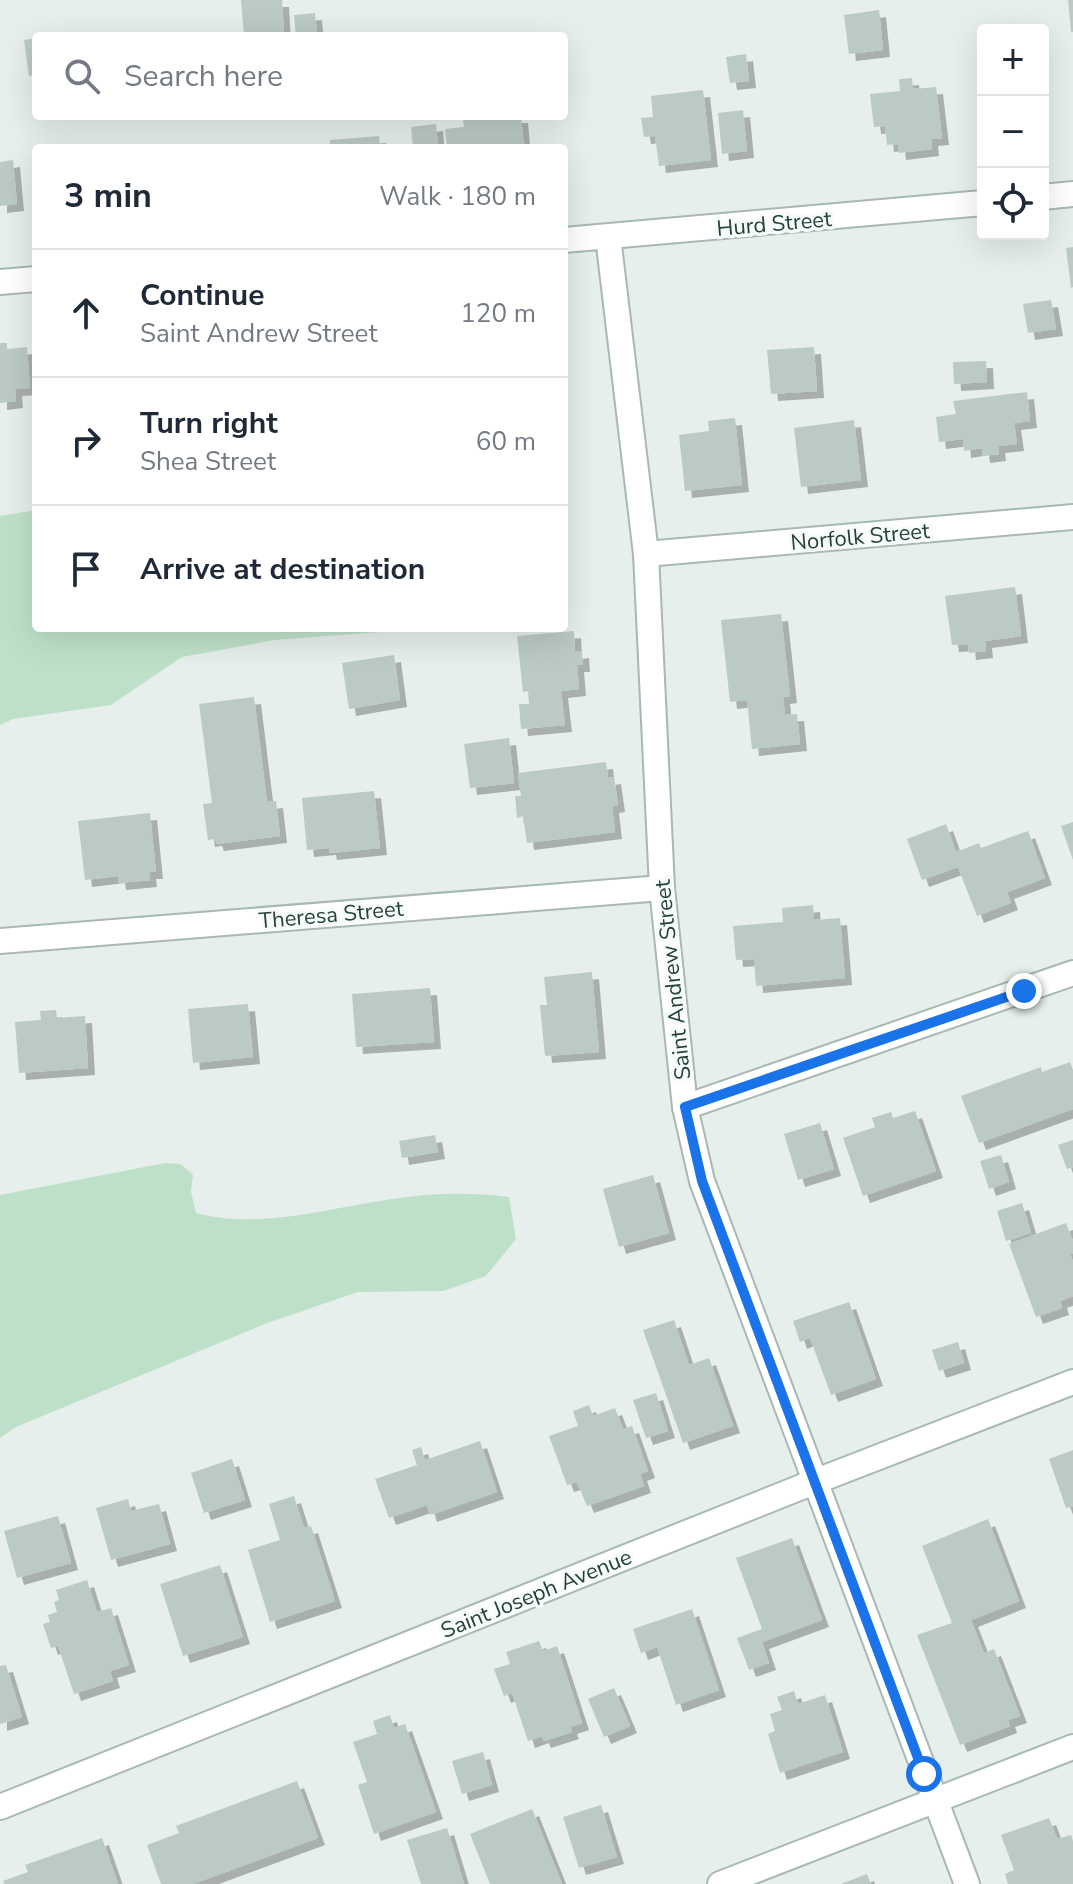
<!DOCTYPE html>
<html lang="en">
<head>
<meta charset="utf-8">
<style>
	body { margin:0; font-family:"Nunito Sans",sans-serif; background:#f6f6f7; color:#1f2937 }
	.controls { position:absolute; right:24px; top:24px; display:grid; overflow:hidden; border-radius:8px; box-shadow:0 8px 32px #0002 }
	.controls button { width:72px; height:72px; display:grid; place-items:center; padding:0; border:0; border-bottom:2px solid #e0e1e3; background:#fff; color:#1f2937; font:40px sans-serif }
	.stop { position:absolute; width:24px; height:24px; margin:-18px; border:6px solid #1a73e8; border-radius:50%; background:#fff }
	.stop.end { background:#1a73e8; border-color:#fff; box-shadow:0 2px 8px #0008 }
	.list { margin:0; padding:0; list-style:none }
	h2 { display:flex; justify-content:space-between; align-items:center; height:104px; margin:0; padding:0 32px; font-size:34px }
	h2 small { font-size:26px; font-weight:400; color:#747a83 }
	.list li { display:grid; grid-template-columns:52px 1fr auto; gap:24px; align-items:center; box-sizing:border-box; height:128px; padding:0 32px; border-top:2px solid #e0e1e3 }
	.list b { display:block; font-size:30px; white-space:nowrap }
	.list p { margin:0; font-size:26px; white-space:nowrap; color:#747a83 }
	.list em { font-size:26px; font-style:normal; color:#747a83 }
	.icon { flex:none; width:44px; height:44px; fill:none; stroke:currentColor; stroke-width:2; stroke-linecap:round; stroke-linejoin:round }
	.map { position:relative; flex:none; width:1073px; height:1884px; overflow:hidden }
	.search { position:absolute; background:#fff; box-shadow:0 8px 32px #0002; left:32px; top:32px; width:536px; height:88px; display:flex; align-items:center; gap:20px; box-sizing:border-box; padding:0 28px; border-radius:8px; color:#747a83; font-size:30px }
	.panel { position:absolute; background:#fff; box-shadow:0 8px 32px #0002; left:32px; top:144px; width:536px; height:488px; border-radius:8px }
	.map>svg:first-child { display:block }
</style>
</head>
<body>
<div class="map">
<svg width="1073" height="1884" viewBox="0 0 1073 1884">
	<defs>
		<filter id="shadow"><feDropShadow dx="7" dy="7" stdDeviation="0" flood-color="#0004"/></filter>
	</defs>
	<rect width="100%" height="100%" fill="#e6efeb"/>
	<!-- green -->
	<g fill="#bfe0c8">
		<path d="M36,510V628H432L275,640L182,657L111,705L13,719L0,725V516Z"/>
		<path d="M165,1163L181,1164L193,1175L191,1192L196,1213C259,1230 329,1208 392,1199C432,1193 470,1192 509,1197L516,1239L486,1276L443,1291L358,1292L270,1322L16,1427L0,1438V1195Z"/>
	</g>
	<!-- building -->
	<g fill="#bbcac4" filter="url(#shadow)">
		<path d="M241,0H282L284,36H244Z"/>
		<path d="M1068,0H1073V32H1071Z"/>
		<path d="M879,10L883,50L849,54L844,15Z"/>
		<path d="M315,13L317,36H296L294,15Z"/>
		<path d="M36,38V75L29,76L24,40Z"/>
		<path d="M746,54L749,81L730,83L726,57Z"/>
		<path d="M912,78L913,89L936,87L942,138L931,139L932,149L899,153L898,144L887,145L885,126L874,127L870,94L900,91L899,79Z"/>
		<path d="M703,90L711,160L659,166L655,136L644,137L641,118L653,117L651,96Z"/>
		<path d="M743,110L747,151L722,154L718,113Z"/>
		<path d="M480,116H521L524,148H447L445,129L464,127L463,119Z"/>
		<path d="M436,124L438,148H413L411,127Z"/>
		<path d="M379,136L380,148H330V140Z"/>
		<path d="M13,160L17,204L0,206V162Z"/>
		<path d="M1073,247V287L1071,288L1066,248Z"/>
		<path d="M1051,300L1056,329L1028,333L1023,304Z"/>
		<path d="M0,343H7V349L27,347L30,388L15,389L16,401L0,403Z"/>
		<path d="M814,347L817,391L771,394L767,350Z"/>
		<path d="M986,361L987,382L954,384L953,362Z"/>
		<path d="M1027,392L1030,421L1014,423L1017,444L998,446L999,454L983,456L982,448L964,451L963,439L939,442L936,417L956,414L953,401Z"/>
		<path d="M735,418L742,485L685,491L679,435L709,431L708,421Z"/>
		<path d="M854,420L861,480L801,487L794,428Z"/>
		<path d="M1015,587L1021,636L985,641L986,651L969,653L968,644L952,645L945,596Z"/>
		<path d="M781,614L790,696L783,697L785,715L797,714L800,744L752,749L747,700L730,702L721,620Z"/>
		<path d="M574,631L575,652L582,651L583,665H577L579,689L561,691L565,725L521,729L519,704H529L528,691L523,692L517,636Z"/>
		<path d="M394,655L400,700L349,709L342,663Z"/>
		<path d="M254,697L267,802L276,801L280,836L217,844L215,839L208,840L203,804L212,803L199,704Z"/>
		<path d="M509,738L514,783L470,788L464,744Z"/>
		<path d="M606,762L608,778L614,777L618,805L612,806L615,832L527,843L523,816L517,818L515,796H521L518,773Z"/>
		<path d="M374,791L380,848L330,853L329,848L307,850L302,798Z"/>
		<path d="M150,813L156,872H149L150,880L119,883L118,876L85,880L78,821Z"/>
		<path d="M1073,822V860L1061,826Z"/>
		<path d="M946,824L956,852L979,843L981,848L1028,831L1045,878L1007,892L1011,903L977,916L958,867L922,880L907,839Z"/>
		<path d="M813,905L814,920L840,918L845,978L756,986L754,959L736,960L733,926L783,922L782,908Z"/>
		<path d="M592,972L599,1052L545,1056L540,1005H547L544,977Z"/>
		<path d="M430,988L434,1042L356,1047L352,994Z"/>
		<path d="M248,1004L253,1057L193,1063L188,1009Z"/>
		<path d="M56,1010L57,1018L85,1016L88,1068L19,1073L15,1022L41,1020L40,1011Z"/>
		<path d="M1070,1062L1073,1070V1109L979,1143L961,1096L1041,1067L1042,1072Z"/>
		<path d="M915,1111L936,1171L863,1196L843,1138L875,1127L872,1118L891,1112L893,1118Z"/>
		<path d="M820,1123L834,1169L798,1180L784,1134Z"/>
		<path d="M435,1135L438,1152L402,1158L399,1141Z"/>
		<path d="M1073,1140V1167L1067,1169L1058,1145Z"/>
		<path d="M1001,1155L1009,1182L989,1189L980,1161Z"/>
		<path d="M653,1175L669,1233L619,1247L603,1189Z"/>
		<path d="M1022,1203L1031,1233L1006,1241L997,1211Z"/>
		<path d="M1066,1223L1073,1241V1253L1070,1254L1073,1262V1296L1060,1301L1062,1308L1036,1317L1009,1244Z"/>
		<path d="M849,1302L876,1379L831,1395L810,1338L800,1342L793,1321Z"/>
		<path d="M674,1320L689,1365L709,1358L733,1426L683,1443L643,1330Z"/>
		<path d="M958,1342L964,1363L939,1371L932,1350Z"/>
		<path d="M656,1393L668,1431L646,1438L633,1400Z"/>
		<path d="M589,1405L593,1416L615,1408L623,1429L632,1426L648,1471L640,1474L644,1486L587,1506L577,1482L567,1485L549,1436L578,1426L573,1411Z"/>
		<path d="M480,1441L497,1492L430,1515L427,1505L389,1518L375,1479L417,1465L412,1450L421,1447L425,1460Z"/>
		<path d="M1073,1450V1506L1066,1508L1049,1459Z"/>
		<path d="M232,1459L245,1500L204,1513L191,1473Z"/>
		<path d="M294,1496L304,1528L311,1526L335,1601L270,1622L248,1550L280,1540L269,1504Z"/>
		<path d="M128,1499L131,1511L159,1504L170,1544L111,1560L96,1508Z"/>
		<path d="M58,1516L71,1563L17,1578L4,1531Z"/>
		<path d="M988,1519L1019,1601L971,1620L984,1653L994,1649L1020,1716L1008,1720L1010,1726L960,1745L917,1635L952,1623L922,1546Z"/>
		<path d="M792,1538L822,1620L762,1642L769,1663L749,1670L737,1638L762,1629L736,1558Z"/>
		<path d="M220,1565L243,1637L183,1656L160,1584Z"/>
		<path d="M87,1580L97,1612L111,1608L129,1665L110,1671L113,1681L74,1694L58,1646L51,1648L43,1624L50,1622L48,1615L57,1612L54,1602L59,1600L56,1590Z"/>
		<path d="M692,1609L719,1690L676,1705L657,1647L641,1653L633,1629Z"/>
		<path d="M539,1641L543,1651L557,1646L582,1723L570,1727L572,1732L544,1741L542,1736L528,1741L512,1693L504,1696L494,1669L510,1664L506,1652Z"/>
		<path d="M6,1665L22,1717L0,1724V1666Z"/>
		<path d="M614,1688L630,1726L604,1737L588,1699Z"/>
		<path d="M794,1691L798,1704L825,1695L843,1752L780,1773L768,1734L775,1731L770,1714L782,1710L777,1697Z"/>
		<path d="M390,1715L394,1728L405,1724L436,1812L374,1834L358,1785L367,1782L353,1742L377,1734L373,1721Z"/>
		<path d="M483,1752L492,1785L462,1794L452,1761Z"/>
		<path d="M297,1781L318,1838L193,1884H161L147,1845L179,1833L176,1826Z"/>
		<path d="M601,1805L617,1857L579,1868L563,1817Z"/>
		<path d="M532,1809L562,1884H490L470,1834Z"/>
		<path d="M1049,1818L1057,1839L1071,1835L1073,1841V1884H1008L1005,1874L1014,1870L1001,1835Z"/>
		<path d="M447,1828L464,1884H421L407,1840Z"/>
		<path d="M102,1838L118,1884H4L3,1881L28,1872L25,1865Z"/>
		<path d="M867,1874L871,1884H841Z"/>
	</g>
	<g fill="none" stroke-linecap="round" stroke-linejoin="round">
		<defs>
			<g id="minor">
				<path d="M1043,197L1073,194"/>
				<path d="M608,237L646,554L662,888L685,1107L702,1181L967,1884"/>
				<path d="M564,240L983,203"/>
				<path d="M0,282L36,279"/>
				<path d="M646,554L1073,517"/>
				<path d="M0,941L662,888"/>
				<path d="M685,1107L1073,973"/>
				<path d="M0,1807L814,1482L1073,1382"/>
				<path d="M720,1884L1073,1747"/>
			</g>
		</defs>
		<!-- minor casing -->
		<use href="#minor" stroke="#a8b8b2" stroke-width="28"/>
		<!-- minor -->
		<use href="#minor" stroke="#fff" stroke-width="24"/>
	</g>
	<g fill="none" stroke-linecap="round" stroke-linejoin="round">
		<!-- route -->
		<path stroke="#1a73e8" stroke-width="10" d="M924,1774L702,1181L685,1107L1024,991"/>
	</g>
	<g text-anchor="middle" stroke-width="7" stroke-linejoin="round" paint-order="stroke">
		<!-- street labels -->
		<g font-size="22" fill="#24423a" stroke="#f7fbf9">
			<text transform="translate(774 223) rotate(-5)" y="8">Hurd Street</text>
			<text transform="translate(860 536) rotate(-5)" y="8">Norfolk Street</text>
			<text transform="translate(331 914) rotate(-5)" y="8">Theresa Street</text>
			<text transform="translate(672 980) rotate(-96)" y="8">Saint Andrew Street</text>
			<text transform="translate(536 1593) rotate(-22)" y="8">Saint Joseph Avenue</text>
		</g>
	</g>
</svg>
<div class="controls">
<button>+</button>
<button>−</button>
<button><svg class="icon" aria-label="locate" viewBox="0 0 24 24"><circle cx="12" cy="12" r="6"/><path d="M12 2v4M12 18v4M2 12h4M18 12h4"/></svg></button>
</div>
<div class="stop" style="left:924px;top:1774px"></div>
<div class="stop end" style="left:1024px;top:991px"></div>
<div class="search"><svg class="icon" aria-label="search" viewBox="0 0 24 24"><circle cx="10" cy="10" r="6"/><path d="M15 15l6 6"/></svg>Search here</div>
<section class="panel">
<h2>3 min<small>Walk · 180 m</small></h2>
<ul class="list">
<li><svg class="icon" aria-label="ahead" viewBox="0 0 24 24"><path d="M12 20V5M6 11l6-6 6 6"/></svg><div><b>Continue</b><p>Saint Andrew Street</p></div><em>120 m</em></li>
<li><svg class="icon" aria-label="right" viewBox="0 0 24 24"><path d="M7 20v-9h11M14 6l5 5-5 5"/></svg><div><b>Turn right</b><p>Shea Street</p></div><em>60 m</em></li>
<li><svg class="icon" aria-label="arrive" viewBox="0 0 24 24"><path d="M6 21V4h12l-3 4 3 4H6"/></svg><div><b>Arrive at destination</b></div></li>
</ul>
</section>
</div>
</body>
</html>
